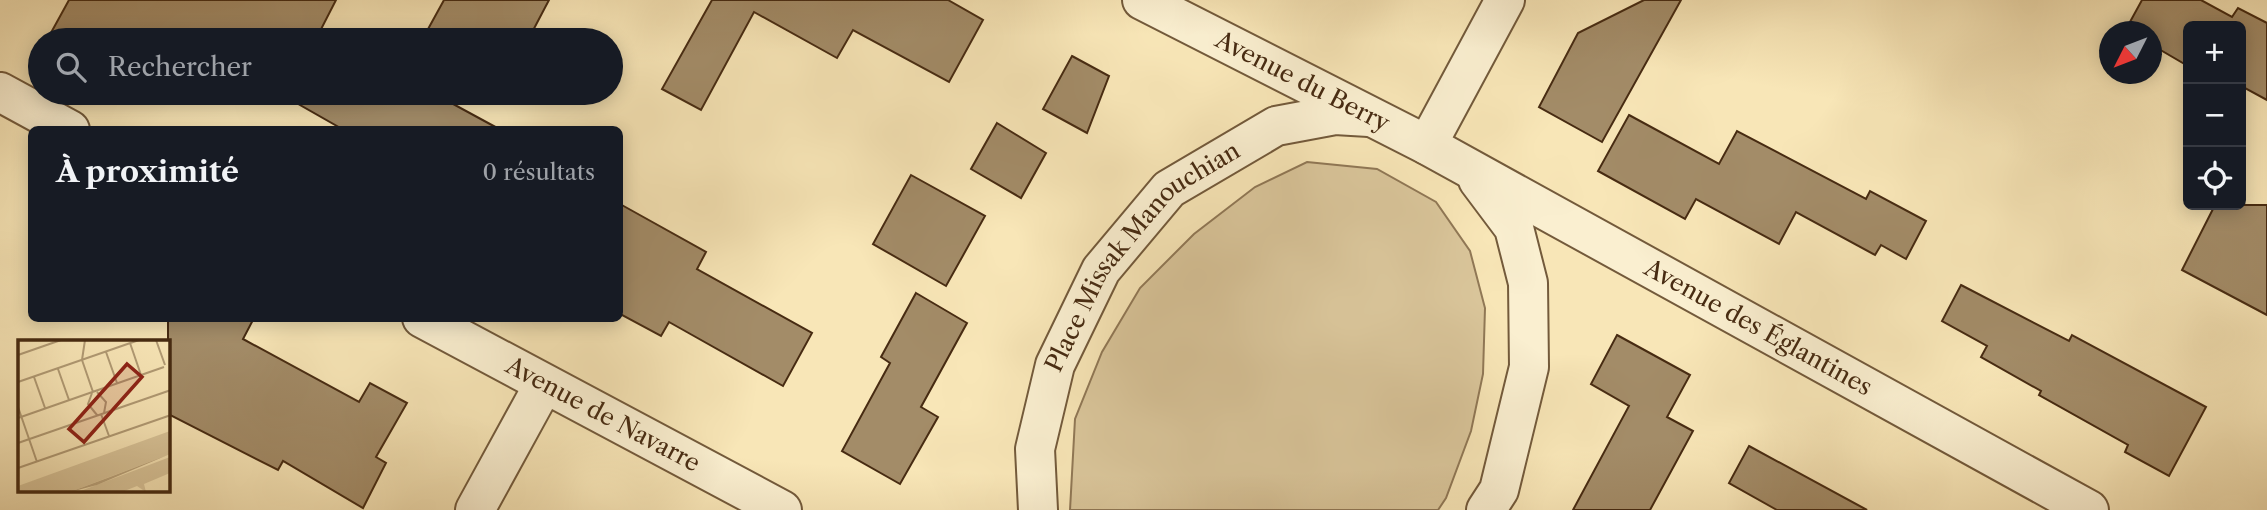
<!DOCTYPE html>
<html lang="fr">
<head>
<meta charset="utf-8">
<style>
	body { margin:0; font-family:"Libre Caslon Text",serif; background:#242831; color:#f1f3f6 }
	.controls { position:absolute; right:21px; top:21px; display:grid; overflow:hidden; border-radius:10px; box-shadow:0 4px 18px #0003 }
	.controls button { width:63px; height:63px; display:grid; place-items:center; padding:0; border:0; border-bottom:2px solid #363941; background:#171b24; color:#f1f3f6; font:35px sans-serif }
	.compass { position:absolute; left:2099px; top:21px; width:63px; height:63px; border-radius:50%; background:#171b24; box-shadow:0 4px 18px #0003; rotate:228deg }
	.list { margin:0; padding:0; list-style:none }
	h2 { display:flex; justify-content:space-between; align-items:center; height:91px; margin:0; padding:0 28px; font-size:30px }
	h2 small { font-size:23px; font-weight:400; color:#9ea1a6 }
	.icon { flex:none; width:38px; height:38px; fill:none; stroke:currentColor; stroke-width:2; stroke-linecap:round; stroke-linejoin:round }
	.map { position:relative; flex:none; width:2267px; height:510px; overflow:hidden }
	.search { position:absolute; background:#171b24; box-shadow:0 4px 18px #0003; left:28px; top:28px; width:595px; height:77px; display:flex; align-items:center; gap:18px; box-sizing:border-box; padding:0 24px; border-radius:38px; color:#9ea1a6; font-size:26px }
	.panel { position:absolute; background:#171b24; box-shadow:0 4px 18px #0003; left:28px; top:126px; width:595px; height:196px; border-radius:10px }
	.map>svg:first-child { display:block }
</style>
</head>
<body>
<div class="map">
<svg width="2267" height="510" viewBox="0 0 2267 510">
	<rect width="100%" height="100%" fill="#f8e6b7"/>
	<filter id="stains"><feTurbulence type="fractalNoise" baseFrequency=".00286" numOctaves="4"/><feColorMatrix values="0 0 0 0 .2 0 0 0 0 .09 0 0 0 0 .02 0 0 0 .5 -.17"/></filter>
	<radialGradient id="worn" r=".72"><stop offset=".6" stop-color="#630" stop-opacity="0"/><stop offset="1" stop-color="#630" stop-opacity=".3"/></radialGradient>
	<!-- green -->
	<path fill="#dac69b" stroke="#907856" stroke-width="2" d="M1307,162L1377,169L1436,202L1470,251L1485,308L1483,374L1471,431L1446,498L1438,510H1070L1075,419L1102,352L1140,288L1194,234L1255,187Z"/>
	<!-- building -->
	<g fill="#a38c68" stroke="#472b12" stroke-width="2">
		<path d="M69,0H336L317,37L323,40H47Z"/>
		<path d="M444,0H549L528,40H422Z"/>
		<path d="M712,0H948L983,20L949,82L853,30L837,58L754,12L701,110L662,89Z"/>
		<path d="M1644,0H1681L1602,142L1539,107L1578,33Z"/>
		<path d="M2142,0H2201L2232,17L2238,8L2267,23V100L2241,86V26H2188V66L2152,45V32L2125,31Z"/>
		<path d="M1072,56L1109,76L1087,133L1043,109Z"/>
		<path d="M279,93H433L501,130H344Z"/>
		<path d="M1629,115L1719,164L1737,131L1866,199L1870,191L1926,221L1906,259L1881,245L1875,255L1796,212L1779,244L1696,199L1685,219L1598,171Z"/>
		<path d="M997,123L1046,153L1021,198L971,169Z"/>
		<path d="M911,175L985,216L946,286L873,244Z"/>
		<path d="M620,204L706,252L697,269L812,333L783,386L669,322L661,336L620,314Z"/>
		<path d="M2215,205H2267V315L2182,270Z"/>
		<path d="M1961,285L2069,341L2072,335L2206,407L2169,476L2125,452L2128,445L2039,395L2041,391L1981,357L1987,346L1942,321Z"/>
		<path d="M916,293L967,323L921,407L938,417L900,484L842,451L890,363L881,357Z"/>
		<path d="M168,318H254L243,339L359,402L370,383L407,403L376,457L386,463L363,508L283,461L278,470L168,414Z"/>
		<path d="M1617,335L1690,375L1667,417L1693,431L1650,510H1573L1629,406L1591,384Z"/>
		<path d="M1749,446L1867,510H1777L1729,483Z"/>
	</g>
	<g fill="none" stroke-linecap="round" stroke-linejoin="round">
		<defs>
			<g id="minor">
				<path id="s1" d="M1142,0L1427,145L2089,510"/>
				<path d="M0,92L70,130"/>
				<path d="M1427,145L1505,0"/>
				<path d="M1478,180L1514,228L1528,283L1529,367L1499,490L1486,510"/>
				<path id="s2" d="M422,318L782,510"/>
				<path d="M475,510L544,384"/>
				<path id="s3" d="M1038,510L1035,449L1055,365L1101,270L1169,189L1276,126L1335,115L1369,117"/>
			</g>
		</defs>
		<!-- minor casing -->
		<use href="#minor" stroke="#735a3b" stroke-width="42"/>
		<!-- minor -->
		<use href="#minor" stroke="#faefd0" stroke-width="38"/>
	</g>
	<g text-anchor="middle" stroke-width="7" stroke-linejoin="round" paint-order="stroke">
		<!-- street labels -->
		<g font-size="24" fill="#472b12" stroke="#faefd0">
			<text dy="8" stroke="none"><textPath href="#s1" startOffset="180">Avenue du Berry</textPath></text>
			<text dy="8" stroke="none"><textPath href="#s3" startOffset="290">Place Missak Manouchian</textPath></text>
			<text dy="8" stroke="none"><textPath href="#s1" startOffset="698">Avenue des Églantines</textPath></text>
			<text dy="8" stroke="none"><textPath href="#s2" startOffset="205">Avenue de Navarre</textPath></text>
		</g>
	</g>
	<!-- overview -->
	<g transform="translate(18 340)">
		<rect width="152" height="152" fill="#f8e6b7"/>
		<path d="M152,91V114L52,152H0V146ZM152,117V133L126,144L128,152L119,146L104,152H60Z" fill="#dac69b"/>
		<path d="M152,114L79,145L52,152L92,137Z" fill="#bca67f"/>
		<path fill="none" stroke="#b19b75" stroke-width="2" d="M67,0L64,20L75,52M138,0L147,25M112,3L123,35M88,12L99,43M0,15L43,0M40,29L51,60M16,37L27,68M0,42L121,0M79,52L88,62L86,73M74,53L70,64L79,75M0,67L19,122M83,74L91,96M0,78L146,27M0,103L153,50M0,128L153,75"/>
		<path fill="#8f2418" fill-opacity="0.15" stroke="#8f2418" stroke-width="3.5" d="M109,24L124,37L66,102L51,89Z"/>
		<rect width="152" height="152" fill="none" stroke="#472b12" stroke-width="3.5"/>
	</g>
	<rect width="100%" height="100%" filter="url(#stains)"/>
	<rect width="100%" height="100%" fill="url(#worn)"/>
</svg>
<div class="controls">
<button>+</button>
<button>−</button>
<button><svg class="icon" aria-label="locate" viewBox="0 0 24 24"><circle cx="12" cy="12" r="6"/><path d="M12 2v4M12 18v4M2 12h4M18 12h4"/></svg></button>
</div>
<svg class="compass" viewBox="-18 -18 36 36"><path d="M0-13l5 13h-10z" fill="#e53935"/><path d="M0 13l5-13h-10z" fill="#9ea1a6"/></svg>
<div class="search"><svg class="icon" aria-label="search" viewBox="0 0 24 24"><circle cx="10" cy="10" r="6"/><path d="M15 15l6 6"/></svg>Rechercher</div>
<section class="panel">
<h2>À proximité<small>0 résultats</small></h2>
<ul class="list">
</ul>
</section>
</div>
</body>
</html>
